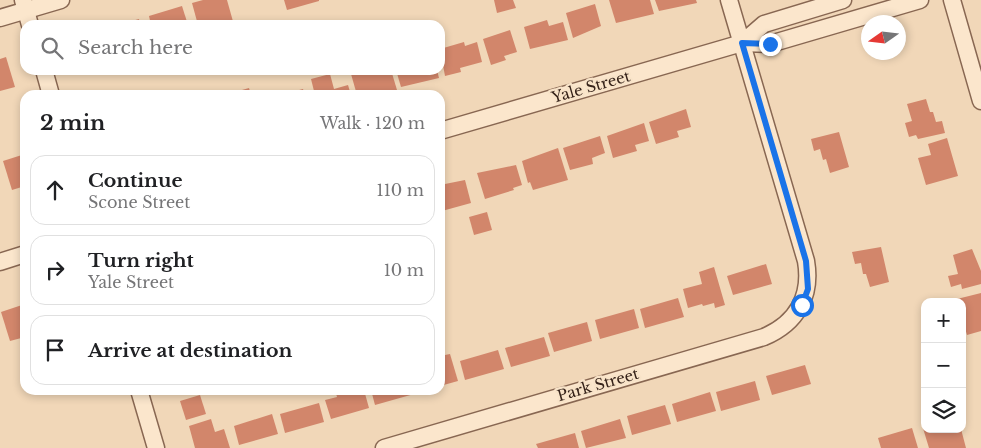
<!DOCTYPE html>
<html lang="en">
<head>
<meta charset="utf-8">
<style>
	body { margin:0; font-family:"Libre Baskerville",serif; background:#f2f2f2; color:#202124 }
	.controls { position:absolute; right:15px; bottom:15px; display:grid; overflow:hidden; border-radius:10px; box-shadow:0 2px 8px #0003 }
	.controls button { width:45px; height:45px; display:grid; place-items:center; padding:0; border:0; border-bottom:1px solid #e0e0e0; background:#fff; color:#202124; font:25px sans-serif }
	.compass { position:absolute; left:861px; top:15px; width:45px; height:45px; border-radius:50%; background:#fff; box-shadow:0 2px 8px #0003; rotate:256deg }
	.stop { position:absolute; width:15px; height:15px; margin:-11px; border:4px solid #1a73e8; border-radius:50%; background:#fff }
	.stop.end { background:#1a73e8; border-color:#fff; box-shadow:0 1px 5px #0008 }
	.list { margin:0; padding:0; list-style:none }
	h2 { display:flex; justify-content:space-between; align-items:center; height:65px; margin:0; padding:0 20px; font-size:21px }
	h2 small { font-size:16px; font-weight:400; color:#757577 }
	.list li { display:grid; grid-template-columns:32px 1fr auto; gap:15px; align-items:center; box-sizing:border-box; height:70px; margin:0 10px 10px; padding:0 10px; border:1px solid #e0e0e0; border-radius:15px }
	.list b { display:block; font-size:19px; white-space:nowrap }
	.list p { margin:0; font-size:16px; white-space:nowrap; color:#757577 }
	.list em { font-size:16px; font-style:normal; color:#757577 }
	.icon { flex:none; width:28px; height:28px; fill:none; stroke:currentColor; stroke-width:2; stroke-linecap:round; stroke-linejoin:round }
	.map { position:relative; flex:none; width:981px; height:448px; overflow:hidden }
	.search { position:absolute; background:#fff; box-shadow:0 2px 8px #0003; left:20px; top:20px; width:425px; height:55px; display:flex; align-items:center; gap:12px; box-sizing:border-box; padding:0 18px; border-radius:15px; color:#757577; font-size:19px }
	.panel { position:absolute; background:#fff; box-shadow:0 2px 8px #0003; left:20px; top:90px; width:425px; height:305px; border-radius:15px }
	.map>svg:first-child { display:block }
</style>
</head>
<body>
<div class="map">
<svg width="981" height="448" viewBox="0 0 981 448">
	<rect width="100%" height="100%" fill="#f1d7b8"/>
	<!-- building -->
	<g fill="#d2866b">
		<path d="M203,0H227L234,25H198L192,3Z"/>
		<path d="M284,0H319V1L287,10Z"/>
		<path d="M494,0H513L516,8L497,13Z"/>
		<path d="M609,0H650L654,14L616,23Z"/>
		<path d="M655,0H696L697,3L659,11Z"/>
		<path d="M595,4L601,26L573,38L566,13Z"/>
		<path d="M182,6L188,25H151L149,16Z"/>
		<path d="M139,19L140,25H121V24Z"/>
		<path d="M547,20L549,26L563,22L568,40L530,49L524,27Z"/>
		<path d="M510,30L517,52L504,56L506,60L491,65L483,39Z"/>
		<path d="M464,42L465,46L477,42L482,62L460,68L461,72L445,76L440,49Z"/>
		<path d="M6,57L15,87L0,91V59Z"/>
		<path d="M365,70H391L397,90L380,95H357L351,74Z"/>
		<path d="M396,70H437L439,78L401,87Z"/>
		<path d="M330,74L334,89L348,85L351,95H315L311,79Z"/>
		<path d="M249,88L251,95H228V94Z"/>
		<path d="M303,89L305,95H284V94Z"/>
		<path d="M926,99L930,112H933L936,122L942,121L945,133L918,139L916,135L909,137L905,123L912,121L907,104Z"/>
		<path d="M686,109L691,127L677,131L679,137L656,144L649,122Z"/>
		<path d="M644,123L649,141L635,145L637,151L613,158L607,136Z"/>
		<path d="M839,132L849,167L830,173L826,159L823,160L820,149L814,151L811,139Z"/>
		<path d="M600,136L605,153L592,158L593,164L570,170L563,148Z"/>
		<path d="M947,138L958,176L926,185L918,158L931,155L928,144Z"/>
		<path d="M558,148L568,180L533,190L530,182L528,183L522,161Z"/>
		<path d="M25,154V186L12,190L3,161Z"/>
		<path d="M516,165L522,185L513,188L514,190L485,199L477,173Z"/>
		<path d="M465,180L471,203L442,211L440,185Z"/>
		<path d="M487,212L492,230L474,235L469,217Z"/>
		<path d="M881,247L889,282L870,287L866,274H863L861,263L855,264L852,252Z"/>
		<path d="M972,249L981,271V284L962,289L961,284L951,287L948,276L958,274L953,255Z"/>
		<path d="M766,264L772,284L733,295L727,276Z"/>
		<path d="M714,267L725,305L715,308L714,303L703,306L702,304L688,308L683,289L702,284L699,272Z"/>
		<path d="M981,293V331L967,335L962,318V302H958L957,299Z"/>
		<path d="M678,298L684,317L645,328L640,309Z"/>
		<path d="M25,304V337L10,341L1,312Z"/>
		<path d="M634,309L639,328L600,339L595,320Z"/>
		<path d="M587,322L592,341L554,352L548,333Z"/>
		<path d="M544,337L550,356L511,367L505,348Z"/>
		<path d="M498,350L504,369L465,380L460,361Z"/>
		<path d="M450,354L458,381L440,386V356Z"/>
		<path d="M805,365L811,384L772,395L766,376Z"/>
		<path d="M755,381L760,400L721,411L716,392Z"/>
		<path d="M335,390H351L352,393L364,390L369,408L331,419L325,400L337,397Z"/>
		<path d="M371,390H412L414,394L375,405Z"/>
		<path d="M710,392L716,411L677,422L672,404Z"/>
		<path d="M200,395L206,414L186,420L180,401Z"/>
		<path d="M319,403L324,422L285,433L280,414Z"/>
		<path d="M665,405L671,424L632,435L627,416Z"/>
		<path d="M272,414L278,434L239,445L234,426Z"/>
		<path d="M211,419L215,432L224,429L230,448H195L189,426Z"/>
		<path d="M620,419L626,438L586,448L581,431Z"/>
		<path d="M925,424V429H961L966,448H929L922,425Z"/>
		<path d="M912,428L918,448H881L878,438Z"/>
		<path d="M575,433L579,448H538L536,444Z"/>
	</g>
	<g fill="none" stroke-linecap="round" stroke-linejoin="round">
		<defs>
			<g id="street">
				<path d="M23,0L30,25"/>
				<path d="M952,0L981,101"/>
				<path d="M0,18L61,0"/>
				<path d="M742,43L764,24L843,0"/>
				<path d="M44,70L51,95"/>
				<path d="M440,131L742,43L770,44L920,0"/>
				<path d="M0,262L25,254"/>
				<path d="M139,390L156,448"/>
				<path d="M384,448L764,337C797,323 812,296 806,261L729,0"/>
			</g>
		</defs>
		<!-- street casing -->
		<use href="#street" stroke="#886752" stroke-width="19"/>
		<!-- street -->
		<use href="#street" stroke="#fbe6cc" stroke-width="16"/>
	</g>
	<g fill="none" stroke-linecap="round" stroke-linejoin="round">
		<!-- route -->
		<path stroke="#1a73e8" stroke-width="6" d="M770,44L742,43L806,261L808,289L802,305"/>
	</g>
	<g text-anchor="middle" stroke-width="4.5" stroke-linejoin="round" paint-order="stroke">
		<!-- street labels -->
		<g font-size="15" fill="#352219" stroke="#f8e3c8">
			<text transform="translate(591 87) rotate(-16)" y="5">Yale Street</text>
			<text transform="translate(598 385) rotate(-16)" y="5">Park Street</text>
		</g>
	</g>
</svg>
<div class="controls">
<button>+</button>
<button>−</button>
<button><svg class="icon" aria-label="layers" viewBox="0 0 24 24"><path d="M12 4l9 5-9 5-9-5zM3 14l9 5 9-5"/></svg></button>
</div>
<svg class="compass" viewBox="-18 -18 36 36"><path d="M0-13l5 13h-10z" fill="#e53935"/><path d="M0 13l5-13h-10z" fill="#757577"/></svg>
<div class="stop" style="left:802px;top:305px"></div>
<div class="stop end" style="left:770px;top:44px"></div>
<div class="search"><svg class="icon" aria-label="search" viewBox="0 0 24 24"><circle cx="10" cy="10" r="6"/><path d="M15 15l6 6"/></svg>Search here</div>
<section class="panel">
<h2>2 min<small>Walk · 120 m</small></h2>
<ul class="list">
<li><svg class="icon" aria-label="ahead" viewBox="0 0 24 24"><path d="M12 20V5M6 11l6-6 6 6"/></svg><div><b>Continue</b><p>Scone Street</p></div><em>110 m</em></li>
<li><svg class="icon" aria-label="right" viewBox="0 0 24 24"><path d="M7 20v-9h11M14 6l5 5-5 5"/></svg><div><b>Turn right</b><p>Yale Street</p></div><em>10 m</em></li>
<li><svg class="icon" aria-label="arrive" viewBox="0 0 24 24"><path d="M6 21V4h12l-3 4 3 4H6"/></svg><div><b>Arrive at destination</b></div></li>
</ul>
</section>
</div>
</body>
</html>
